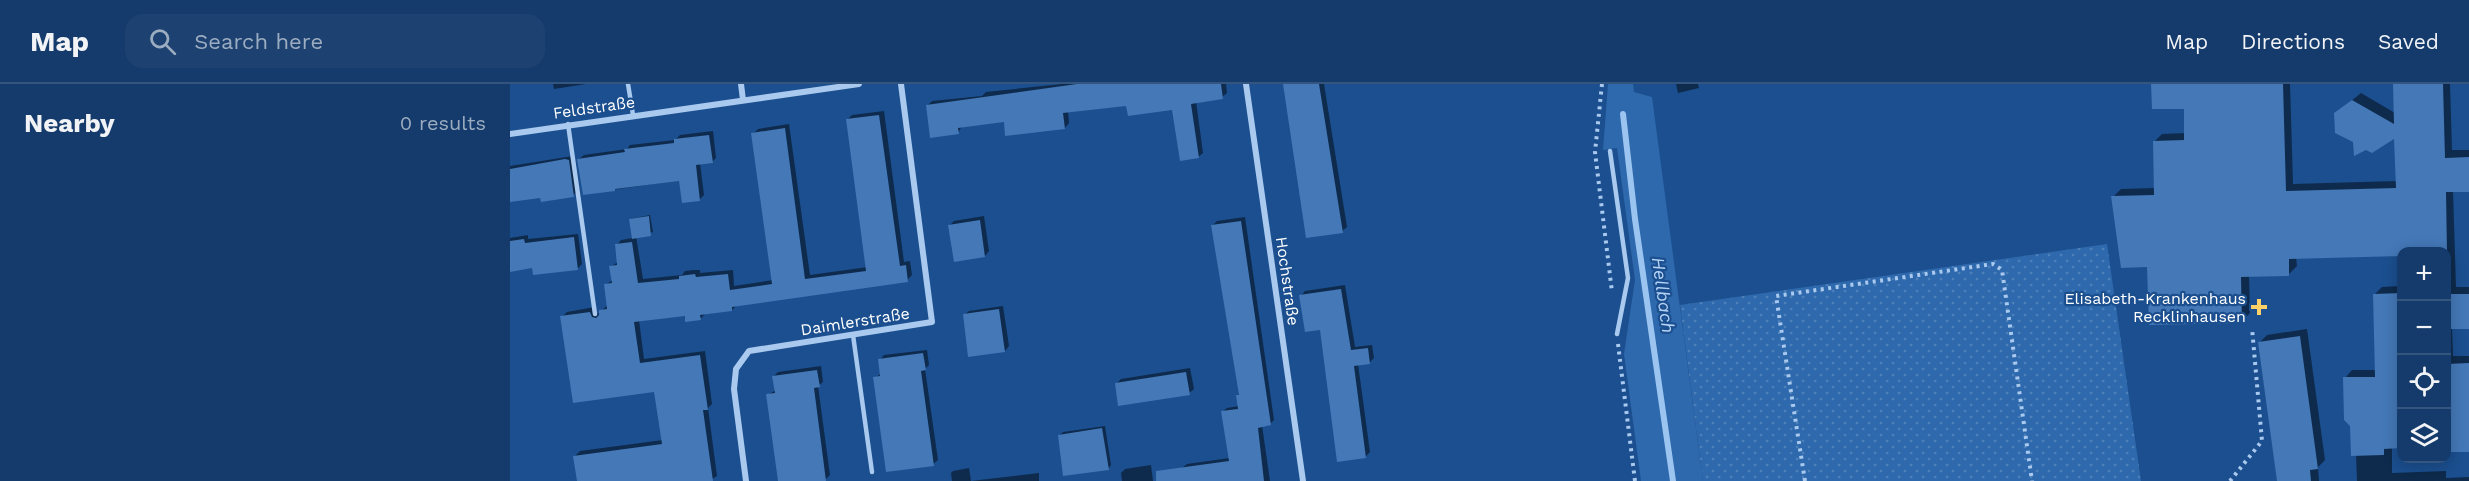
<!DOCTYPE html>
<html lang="en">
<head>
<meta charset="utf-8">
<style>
	body { margin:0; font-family:"Work Sans",sans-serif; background:#1d4271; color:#f1f3f6 }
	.controls { position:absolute; right:18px; bottom:18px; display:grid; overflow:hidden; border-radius:12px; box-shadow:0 3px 15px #0003 }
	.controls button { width:54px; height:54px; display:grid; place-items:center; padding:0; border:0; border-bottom:2px solid #33557e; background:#143b6b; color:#f1f3f6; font:30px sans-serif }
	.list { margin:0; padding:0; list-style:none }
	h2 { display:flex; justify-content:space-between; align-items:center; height:78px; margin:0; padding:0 24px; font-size:26px }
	h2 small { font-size:20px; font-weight:400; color:#9dadc1 }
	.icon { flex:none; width:33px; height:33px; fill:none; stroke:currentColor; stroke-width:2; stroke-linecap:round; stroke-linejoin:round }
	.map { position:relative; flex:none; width:1959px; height:397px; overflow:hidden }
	header { display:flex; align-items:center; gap:36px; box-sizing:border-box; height:84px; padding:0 30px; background:#143b6b; border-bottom:2px solid #33557e }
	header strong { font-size:28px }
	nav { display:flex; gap:33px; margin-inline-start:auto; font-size:21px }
	.search { width:420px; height:54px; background:#1d4271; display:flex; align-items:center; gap:15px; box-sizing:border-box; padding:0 21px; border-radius:18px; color:#9dadc1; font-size:22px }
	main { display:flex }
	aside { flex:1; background:#143b6b }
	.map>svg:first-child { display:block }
</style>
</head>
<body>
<header>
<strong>Map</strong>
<div class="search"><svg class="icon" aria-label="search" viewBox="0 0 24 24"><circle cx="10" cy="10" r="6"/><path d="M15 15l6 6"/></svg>Search here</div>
<nav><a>Map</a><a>Directions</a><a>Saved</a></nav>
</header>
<main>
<aside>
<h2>Nearby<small>0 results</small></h2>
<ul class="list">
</ul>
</aside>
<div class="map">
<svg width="1959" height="397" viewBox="0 0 1959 397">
	<defs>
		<pattern id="garden-dots" width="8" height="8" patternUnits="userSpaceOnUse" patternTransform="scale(1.5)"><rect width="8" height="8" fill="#2e69ad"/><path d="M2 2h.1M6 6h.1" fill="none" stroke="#4d80b9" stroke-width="1.8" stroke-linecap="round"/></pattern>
	</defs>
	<rect width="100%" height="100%" fill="#1b4f8f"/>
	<!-- grass -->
	<path fill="#2e69ad" d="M1098,0H1123L1124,8L1142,13L1193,397H1131L1114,270L1125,196L1107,64L1093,66Z"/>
	<!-- garden -->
	<path fill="url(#garden-dots)" d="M1597,160L1631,397H1193L1170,221Z"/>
	<!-- shadow -->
	<g fill="#0007">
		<path d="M43,0H76L44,5Z"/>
		<path d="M552,0H716L717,9L712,13L686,17L693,69L688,73L664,24L618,20L558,27L559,39L555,44L495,36L452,42L448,49L417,22L422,17L472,12L476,8Z"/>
		<path d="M775,0H814L837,143L832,147Z"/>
		<path d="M1166,0H1188L1189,4L1168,9Z"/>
		<path d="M1642,0H1780L1783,100L1887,97L1886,52L1844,57L1825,30L1851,9L1885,29L1884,0H1940L1942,66H1959V106L1943,107L1946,203H1959V243L1942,244L1943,272H1959V366L1936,367V168H1892V362L1882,363V389L1936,387V394L1959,393V397H1847L1846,370L1835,294L1842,286H1866L1864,211L1872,203L1890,202L1889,170L1786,173L1787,182L1779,190L1739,192L1740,229L1732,237L1639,181L1603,113L1611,105L1646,104L1644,58L1652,50L1676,49L1675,23Z"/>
		<path d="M374,27L394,178L400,177L402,191L397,196L227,221L222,226L195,230L190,235L176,231L129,236L134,275L195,267L202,320L198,324L207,392L199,397H68L65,372L70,367L153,356L145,306L52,233L57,228L85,223L86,229L91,230V227L98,221L95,201L103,196L101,183L109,177L107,161L111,156L123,154L120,135L140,131L143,148L126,152L133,195L172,191L175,187L183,186H190V189L223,186L224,202L263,196L243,50L248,45L279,40L300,191L358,183L337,36L342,31Z"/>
		<path d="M203,47L206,74L202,78L190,79L194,111L190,115L171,96L74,110L69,75L74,71L117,65L120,61L165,56L170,51Z"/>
		<path d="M63,72L68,107L63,111L32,112L0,117V82Z"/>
		<path d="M474,132L479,167L475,172L440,141L444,137Z"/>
		<path d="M735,133L764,336L760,340L752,341L760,397H674L672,384L677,380L720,374L712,328L717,324L729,322L727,312L730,309L703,141L707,137Z"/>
		<path d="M68,150L72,180L67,185L24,182L0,186V154L18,151V155Z"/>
		<path d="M835,201L845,263L862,261L864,274L859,279L848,280L860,368L855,373L811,244L791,212L795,207Z"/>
		<path d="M493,222L499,262L495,267L454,231L459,227Z"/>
		<path d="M1797,245L1815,376L1808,383L1809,397H1781L1750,258L1757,251Z"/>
		<path d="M417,266L419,281L415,285L428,376L423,380L365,294L372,289L370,276L374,271Z"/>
		<path d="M311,282L313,298L308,302L320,391L316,395L302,397H269L258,311L266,306L264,292L268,288Z"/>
		<path d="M680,284L684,305L679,309L606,300L611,295Z"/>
		<path d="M595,342L601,381L598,385L550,351L553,348Z"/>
		<path d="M641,381L643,397H612L611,389L615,385Z"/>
		<path d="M459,384L461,397H442L441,389L443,387Z"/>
		<path d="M529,389V397H461Z"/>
	</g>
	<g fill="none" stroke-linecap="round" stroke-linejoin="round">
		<!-- stream -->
		<path stroke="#9cc4f0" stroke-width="6" d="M1113,30L1125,135L1163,397"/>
	</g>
	<!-- building -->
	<g fill="#4478b7">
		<path d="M567,0H711L713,15L681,20L689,74L670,77L662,26L618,32L616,22L553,29L555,45L495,52L494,38L448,44L449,50L420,54L416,21Z"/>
		<path d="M773,0H809L833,149L796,154Z"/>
		<path d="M1641,0H1773L1776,107L1886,104L1884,55L1862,69L1856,66L1844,72L1843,58L1825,49L1824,29L1842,16L1884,40L1883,0H1933L1935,74L1959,73V108H1936L1937,168H1892V172L1779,175V192L1731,193L1732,239L1639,241L1637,183L1611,184L1601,112L1644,111L1643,57L1674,56V25H1642Z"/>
		<path d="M369,31L390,182L396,181L398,198L222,223V227L190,231L191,236L175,238V232L124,238L130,279L190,271L198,326H193L203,397H67L63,372L152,360L144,308L63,319L50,232L80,228L82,233L86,234L89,231V226L97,225L94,200L102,199L99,182L107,181L105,160L122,158L128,199L169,195V192L185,190L186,193L218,190L220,206L262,200L241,49L275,44L295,195L356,187L336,35Z"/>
		<path d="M199,51L203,79L186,81L190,117L172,119L169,97L105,105V107L73,111L67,75L115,68L114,65L164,59V55Z"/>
		<path d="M55,75L59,76L64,113L31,118L30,114L0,118V85Z"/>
		<path d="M139,132L141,152L122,155L119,135Z"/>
		<path d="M470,136L475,173L444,178L438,141Z"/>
		<path d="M731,137L761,341L748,344L754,397H646V387L719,377L711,327L728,325L726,311H729L701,141Z"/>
		<path d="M64,153L68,186L23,191L22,184L0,188V157L14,155L15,159Z"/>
		<path d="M831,205L841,266L858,264L860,280L844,282L856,374L827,378L810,246L795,248L789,211Z"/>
		<path d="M1892,209L1891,364L1874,365V371L1841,372L1840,342L1834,336L1833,293H1865L1863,210Z"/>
		<rect x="1936" y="210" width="23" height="35"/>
		<path d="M489,225L495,268L458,273L453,230Z"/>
		<path d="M1790,252L1808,385L1800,386L1801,397H1767L1748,258Z"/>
		<path d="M413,269L416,286L411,287L424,382L376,388L363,293L370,292L368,275Z"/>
		<path d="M1959,279V368H1936V280Z"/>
		<path d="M307,286L310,303L304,304L316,397H268L256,310L265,309L262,292Z"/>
		<path d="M676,288L680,311L608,322L605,299Z"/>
		<path d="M592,344L599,386L553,392L548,351Z"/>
	</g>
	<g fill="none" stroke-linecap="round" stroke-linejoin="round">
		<!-- path -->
		<g stroke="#a9c9ee" stroke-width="4" stroke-dasharray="3 4.5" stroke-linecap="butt">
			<path d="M1092,0L1085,68L1102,208"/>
			<path d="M1108,260L1125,397"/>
			<path d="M1295,397L1266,212L1483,180L1492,186L1522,397"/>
			<path d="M1720,397L1752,357L1742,244"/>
		</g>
		<!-- lane -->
		<g stroke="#a9c9ee" stroke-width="4.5">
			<path d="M118,0L123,31"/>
			<path d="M58,40L85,230"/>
			<path d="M1100,67L1118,194L1107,250"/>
			<path d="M343,251L362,388"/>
		</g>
		<!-- street -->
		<g stroke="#a9c9ee" stroke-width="6">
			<path d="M231,0L233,16"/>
			<path d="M736,0L793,397"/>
			<path d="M0,50L349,0"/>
			<path d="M236,397L224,305L226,285L239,267L422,238L391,0"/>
		</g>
	</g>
	<!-- markers -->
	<path fill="#ffd166" stroke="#1b4f8f" stroke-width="2" d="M1746 214h6v6h6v6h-6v6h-6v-6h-6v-6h6z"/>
	<g text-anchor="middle" stroke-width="4.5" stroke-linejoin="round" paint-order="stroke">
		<!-- street labels -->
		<g font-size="16" fill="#fff" stroke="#1b4f8f">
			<text transform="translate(84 23) rotate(-8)" y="6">Feldstraße</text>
			<text transform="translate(778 197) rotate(82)" y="6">Hochstraße</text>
			<text transform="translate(345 237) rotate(-9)" y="6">Daimlerstraße</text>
		</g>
		<!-- poi labels -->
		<g font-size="16" fill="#fff" stroke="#1b4f8f" text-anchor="end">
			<text x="1736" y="220">Elisabeth-Krankenhaus<tspan x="1736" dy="18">Recklinhausen</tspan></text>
		</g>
		<!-- water labels -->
		<g font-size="18" font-style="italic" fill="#b5d3f5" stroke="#1b4f8f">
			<text transform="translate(1153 211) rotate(82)" y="6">Hellbach</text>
		</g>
	</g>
</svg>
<div class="controls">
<button>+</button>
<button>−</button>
<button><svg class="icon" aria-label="locate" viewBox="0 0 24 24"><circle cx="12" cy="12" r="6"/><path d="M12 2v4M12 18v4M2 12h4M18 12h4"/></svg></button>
<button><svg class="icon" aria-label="layers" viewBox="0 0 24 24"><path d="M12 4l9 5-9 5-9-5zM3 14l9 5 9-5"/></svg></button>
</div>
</div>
</main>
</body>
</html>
